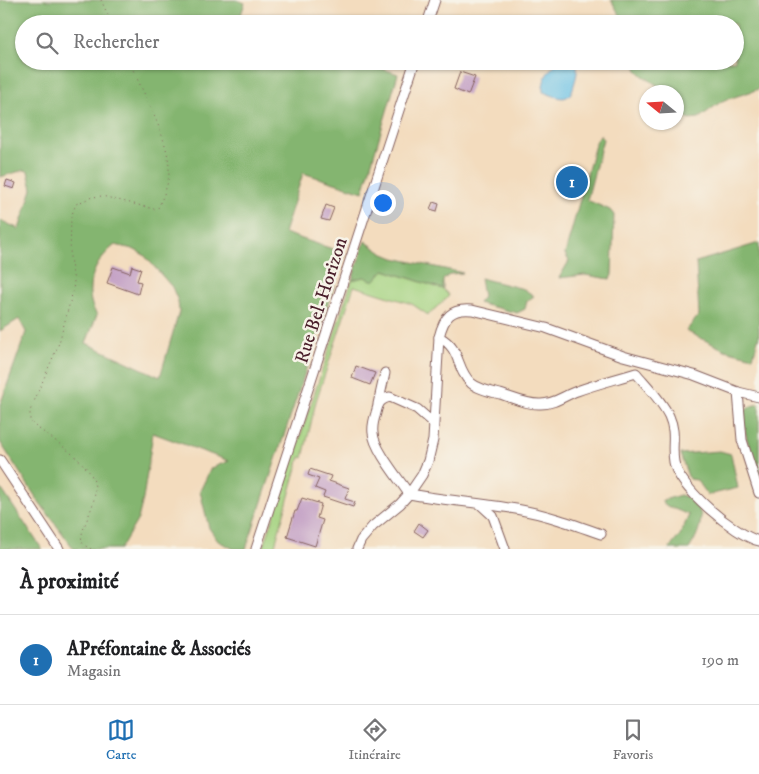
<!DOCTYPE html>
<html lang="fr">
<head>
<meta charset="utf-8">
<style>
	body { margin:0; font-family:"IM FELL DW Pica",serif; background:#f6f6f6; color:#202124 }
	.compass { position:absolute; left:639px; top:85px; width:45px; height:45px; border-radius:50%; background:#fff; box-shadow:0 1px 4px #0004; rotate:288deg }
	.you { position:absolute; left:382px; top:202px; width:18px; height:18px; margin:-12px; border:4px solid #fff; border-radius:50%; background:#1a73e8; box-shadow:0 0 0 8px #1a73e833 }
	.badge { display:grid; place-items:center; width:32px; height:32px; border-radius:50%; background:#1f6fb2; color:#fff; font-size:16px; font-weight:700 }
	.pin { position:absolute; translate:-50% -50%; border:2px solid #fff; box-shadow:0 1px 5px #0006 }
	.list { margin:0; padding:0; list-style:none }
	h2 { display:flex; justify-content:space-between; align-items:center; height:65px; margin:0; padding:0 20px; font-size:21px }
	h2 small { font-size:16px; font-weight:400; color:#757577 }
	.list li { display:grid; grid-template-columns:32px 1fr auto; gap:15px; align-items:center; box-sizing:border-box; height:90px; padding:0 20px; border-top:1px solid #e0e0e0 }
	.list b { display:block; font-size:19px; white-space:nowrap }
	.list p { margin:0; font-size:16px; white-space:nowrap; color:#757577 }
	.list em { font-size:16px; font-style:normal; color:#757577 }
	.icon { flex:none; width:28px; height:28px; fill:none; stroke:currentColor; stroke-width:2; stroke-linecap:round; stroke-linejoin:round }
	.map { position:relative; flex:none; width:759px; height:549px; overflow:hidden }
	.search { position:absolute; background:#fff; box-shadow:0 1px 4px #0004; left:15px; right:15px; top:15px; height:55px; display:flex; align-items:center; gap:12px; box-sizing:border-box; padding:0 18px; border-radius:28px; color:#757577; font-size:19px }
	.sheet { height:155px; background:#fff }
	nav { display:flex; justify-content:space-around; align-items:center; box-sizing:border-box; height:70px; border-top:1px solid #e0e0e0; background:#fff; font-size:14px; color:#757577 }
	nav a { display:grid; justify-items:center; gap:2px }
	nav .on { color:#1f6fb2 }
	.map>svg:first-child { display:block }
</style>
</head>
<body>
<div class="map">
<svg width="759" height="549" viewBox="0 0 759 549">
	<rect width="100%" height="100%" fill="#f7f3e8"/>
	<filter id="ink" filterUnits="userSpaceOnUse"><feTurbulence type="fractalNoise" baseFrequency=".02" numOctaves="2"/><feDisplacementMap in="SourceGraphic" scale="10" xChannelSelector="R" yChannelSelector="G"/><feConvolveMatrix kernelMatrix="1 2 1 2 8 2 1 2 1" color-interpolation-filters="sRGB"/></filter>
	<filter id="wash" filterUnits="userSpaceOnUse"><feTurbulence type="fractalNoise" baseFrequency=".0096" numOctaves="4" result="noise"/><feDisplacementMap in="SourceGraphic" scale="20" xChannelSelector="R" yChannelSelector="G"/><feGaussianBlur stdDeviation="1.12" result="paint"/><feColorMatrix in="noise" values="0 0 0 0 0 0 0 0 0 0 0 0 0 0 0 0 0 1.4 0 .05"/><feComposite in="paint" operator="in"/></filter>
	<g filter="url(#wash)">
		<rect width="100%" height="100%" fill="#f3dcbe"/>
		<!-- green -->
		<path fill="#a5d381" stroke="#787956" d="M384,270L443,289L449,296L428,315L412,304L354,286L316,401L303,458L300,457L274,549H263L352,280Z"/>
		<!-- forest -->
		<g fill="#84b56f" stroke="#676a4d" fill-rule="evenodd">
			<path d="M0,0H237L245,3L238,23L240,24H24V61H359L398,74L363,192L303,173L284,233L345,253L246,549H234L218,541L209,528L200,491L211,468L229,461L153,433L143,499L138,519L122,546L120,549H74L37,499L0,442V405L26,332L19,319L0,331V220L19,229L32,189L28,171L24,170L0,177ZM115,245L133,249L144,255L172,287L178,301L179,312L160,377L86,343L97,315C81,291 94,261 115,245Z"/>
			<path d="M611,0H759V89L722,101L699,118L689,119L677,113L676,92H666L664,90L642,75L636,69L637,61H735V24H625Z"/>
			<path d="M600,135L603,139L587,200L610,210L614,215L612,275L610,279L585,275L559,278L569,261L565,254L596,141Z"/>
			<path d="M365,241L382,253L394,258L463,273L450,274L443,280V289L384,270L374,281L364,277L352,280Z"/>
			<path d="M759,243V336L753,357L725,350L686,331L699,315L696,262Z"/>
			<path d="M480,278L524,289L534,296L527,301L525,309L517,313L478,303L483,297Z"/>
			<path d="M759,404V478L747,439L743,422L745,411L751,406Z"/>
			<path d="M720,451L731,454L738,488L708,495L697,480L689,479L680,454Z"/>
			<path d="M0,487L42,549H0Z"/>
			<path d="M680,495C710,502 702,530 689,549H669L680,535L689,515L667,506L661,501Z"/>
		</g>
		<!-- water -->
		<path fill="#68c1e6" stroke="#597088" d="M560,61H569L577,65C578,72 576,78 574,85C569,105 558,97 543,92C542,79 549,68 560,61Z"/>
		<g id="blocks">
			<!-- building -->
			<g fill="#c5a3c6">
				<path d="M460,72L475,77L468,95L454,89Z"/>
				<path d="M7,180L16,183L14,189L5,186Z"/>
				<path d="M433,202L439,204L437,211L430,209Z"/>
				<path d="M326,205L334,208L329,221L321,219Z"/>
				<path d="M132,266L141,269L137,281L141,282L138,294L107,283L113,267L130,273Z"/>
				<path d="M356,366L375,373L370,385L352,378Z"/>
				<path d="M310,469L331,476L329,481L349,488L345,499L355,502L353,507L323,497L325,492L315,488L319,479L308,475Z"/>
				<path d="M302,498L321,504L317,518L323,520L315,546L287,537L295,511H297Z"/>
				<path d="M419,523L428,530L423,537L414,531Z"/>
			</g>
		</g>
	</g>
	<g filter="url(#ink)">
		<use href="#blocks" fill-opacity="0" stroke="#85615e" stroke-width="1"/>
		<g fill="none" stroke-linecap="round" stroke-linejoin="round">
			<defs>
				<g id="minor">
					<path d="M427,24L435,0"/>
					<path d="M439,337C462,349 455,368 471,383C478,389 491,392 500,394C513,398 528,405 541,404C555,404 565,395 577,391C596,384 617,379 636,373C648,387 661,400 669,416C677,434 671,445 674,462C678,487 735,535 759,541"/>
					<path d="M738,392L742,440L759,493"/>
					<path d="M378,404L385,373"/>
					<path d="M433,423L417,409L390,397C380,399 378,404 376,413C374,419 372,426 373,433C374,449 399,479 409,494C444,500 480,503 516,509C545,514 573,524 601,534"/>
					<path d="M0,460L59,549"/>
					<path d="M481,505L493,516L505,549"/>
					<path d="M256,549L415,61"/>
					<path d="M357,549L361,540L373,526L400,504L409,494L422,475L428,461L433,440L439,337C444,317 451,308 472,310L546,328L623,356L694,375L738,392L759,397"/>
				</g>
			</defs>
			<!-- minor casing -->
			<use href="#minor" stroke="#85615e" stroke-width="11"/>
			<!-- path -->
			<g stroke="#85615e" stroke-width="1" stroke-dasharray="1 4" stroke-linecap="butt">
				<path d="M101,0L112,24"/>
				<path d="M91,549C88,547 84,546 82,542C78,529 100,504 94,482C90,463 51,438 35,426L30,421V411L59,343L73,291L74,281L70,258L71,217L76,204L92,197L102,196L154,209L158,208C163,197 169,184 169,171C170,140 142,91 129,61"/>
			</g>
			<!-- minor -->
			<use href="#minor" stroke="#fff" stroke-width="9"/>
		</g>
	</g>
	<g text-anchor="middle" stroke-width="5" stroke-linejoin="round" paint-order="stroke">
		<!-- street labels -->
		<g font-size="19" fill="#4a1f2b" stroke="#f7f3e8">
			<text transform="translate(320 300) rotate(-72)" y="7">Rue Bel-Horizon</text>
		</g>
	</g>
</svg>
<svg class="compass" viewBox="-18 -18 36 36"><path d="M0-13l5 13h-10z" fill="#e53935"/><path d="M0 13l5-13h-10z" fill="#757577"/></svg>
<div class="you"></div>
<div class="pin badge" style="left:572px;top:182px">1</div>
<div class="search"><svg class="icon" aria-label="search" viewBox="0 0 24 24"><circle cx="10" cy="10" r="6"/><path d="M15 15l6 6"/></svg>Rechercher</div>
</div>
<section class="sheet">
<h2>À proximité<small></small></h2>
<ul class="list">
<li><span class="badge">1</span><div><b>APréfontaine &amp; Associés</b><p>Magasin</p></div><em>190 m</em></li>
</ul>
</section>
<nav>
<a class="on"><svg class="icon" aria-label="map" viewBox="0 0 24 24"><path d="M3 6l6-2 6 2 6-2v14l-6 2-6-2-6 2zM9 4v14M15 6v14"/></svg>Carte</a>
<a><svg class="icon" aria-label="directions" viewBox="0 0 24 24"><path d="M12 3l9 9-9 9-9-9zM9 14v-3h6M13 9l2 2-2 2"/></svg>Itinéraire</a>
<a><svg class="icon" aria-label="saved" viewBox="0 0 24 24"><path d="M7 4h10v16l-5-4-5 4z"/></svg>Favoris</a>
</nav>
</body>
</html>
